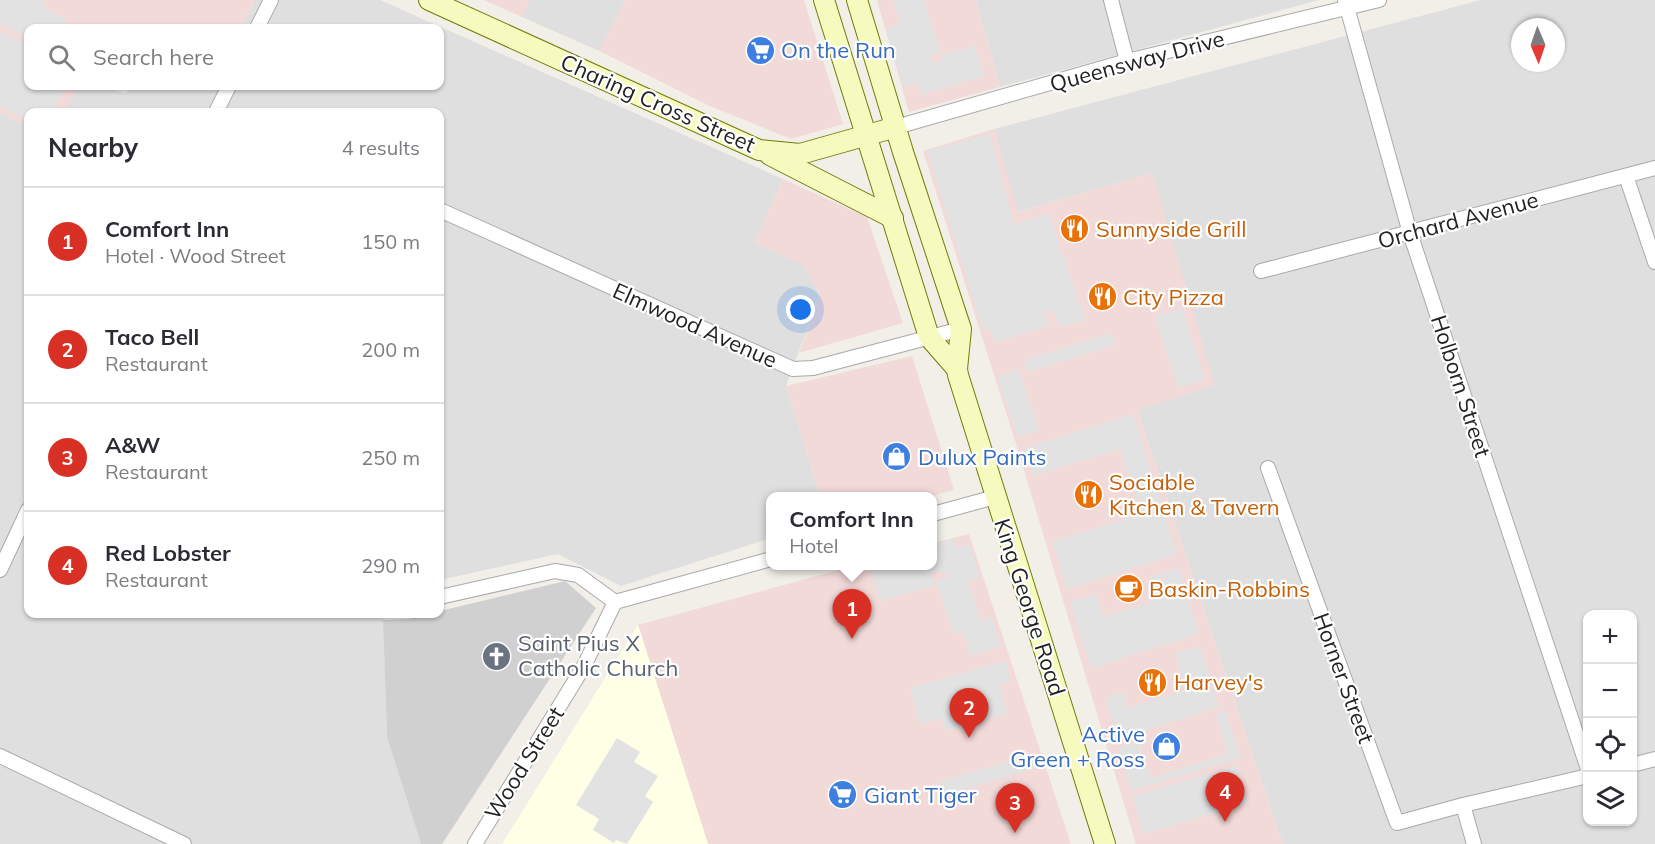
<!DOCTYPE html>
<html lang="en">
<head>
<meta charset="utf-8">
<style>
	body { margin:0; font-family:Mulish,sans-serif; background:#f7f7f7; color:#2b2b33 }
	.controls { position:absolute; right:18px; bottom:18px; display:grid; overflow:hidden; border-radius:12px; box-shadow:0 2px 4px #0004 }
	.controls button { width:54px; height:54px; display:grid; place-items:center; padding:0; border:0; border-bottom:2px solid #e1e1e2; background:#fff; color:#2b2b33; font:30px sans-serif }
	.compass { position:absolute; left:1511px; top:18px; width:54px; height:54px; border-radius:50%; background:#fff; box-shadow:0 2px 4px #0004; rotate:178deg }
	.you { position:absolute; left:801px; top:310px; width:21px; height:21px; margin:-15px; border:4px solid #fff; border-radius:50%; background:#1a73e8; box-shadow:0 0 0 9px #1a73e833 }
	.badge { display:grid; place-items:center; width:39px; height:39px; border-radius:50%; background:#d93025; color:#fff; font-size:20px; font-weight:700 }
	.pin { position:absolute; translate:-50% -50px; filter:drop-shadow(0 2px 3px #0008) }
	.pin::after { content:''; position:absolute; top:32px; width:21px; height:18px; background:inherit; clip-path:polygon(0 0,100% 0,50% 100%) }
	.popup { position:absolute; left:766px; top:492px; width:171px; height:78px; box-sizing:border-box; display:grid; place-content:center; border-radius:12px; background:#fff; filter:drop-shadow(0 2px 4px #0005); font-size:20px; white-space:nowrap; color:#7c7c81 }
	.popup b { font-size:22px; color:#2b2b33 }
	.popup::after { content:''; position:absolute; left:50%; top:100%; margin-left:-12px; border:12px solid transparent; border-top-color:#fff }
	.list { margin:0; padding:0; list-style:none }
	h2 { display:flex; justify-content:space-between; align-items:center; height:78px; margin:0; padding:0 24px; font-size:26px }
	h2 small { font-size:20px; font-weight:400; color:#7c7c81 }
	.list li { display:grid; grid-template-columns:39px 1fr auto; gap:18px; align-items:center; box-sizing:border-box; height:108px; padding:0 24px; border-top:2px solid #e1e1e2 }
	.list b { display:block; font-size:22px; white-space:nowrap }
	.list p { margin:0; font-size:20px; white-space:nowrap; color:#7c7c81 }
	.list em { font-size:20px; font-style:normal; color:#7c7c81 }
	.icon { flex:none; width:33px; height:33px; fill:none; stroke:currentColor; stroke-width:2; stroke-linecap:round; stroke-linejoin:round }
	.map { position:relative; flex:none; width:1655px; height:844px; overflow:hidden }
	.search { position:absolute; background:#fff; box-shadow:0 2px 4px #0004; left:24px; top:24px; width:420px; height:66px; display:flex; align-items:center; gap:15px; box-sizing:border-box; padding:0 21px; border-radius:12px; color:#7c7c81; font-size:22px }
	.panel { position:absolute; background:#fff; box-shadow:0 2px 4px #0004; left:24px; top:108px; width:420px; height:510px; border-radius:12px }
	.map>svg:first-child { display:block }
</style>
</head>
<body>
<div class="map">
<svg width="1655" height="844" viewBox="0 0 1655 844">
	<rect width="100%" height="100%" fill="#f2efe9"/>
	<!-- residential -->
	<g fill="#e0dfdf" fill-rule="evenodd">
		<path d="M255,0H380L783,179L754,243L804,264L820,295L786,386L820,496H771V538L621,586L558,554L440,580V112H65L77,86H105L126,94L130,86H440V28H241Z"/>
		<path d="M530,0H625L599,51L522,17Z"/>
		<path d="M976,0H1319L1000,87Z"/>
		<path d="M1481,0H1655V844H1283L1137,410L1152,173L1017,212L994,129ZM1520,27H1556V63H1520ZM1588,614H1632V822H1588Z"/>
		<path d="M0,113L28,126V614H383L387,737L421,844H0Z"/>
	</g>
	<!-- commercial -->
	<g fill="#f2dad9">
		<path d="M0,0H255L241,28H28V86H77L65,112H28V126L0,113Z"/>
		<path d="M484,0H530L522,17Z"/>
		<path d="M625,0H804L843,124L791,139L705,104L599,51Z"/>
		<path d="M877,0H976L1000,87L909,112Z"/>
		<path d="M994,129L1018,212L1152,173L1215,385L1137,410L1283,844H1136L1017,447L923,151Z"/>
		<path d="M783,179L867,217L903,323L799,353L820,295L804,265L754,243Z"/>
		<path d="M912,356L954,490L932,496H820L786,386Z"/>
		<path d="M969,534L1071,844H708L638,625L853,566H933V543Z"/>
	</g>
	<!-- education -->
	<path fill="#ffffe5" d="M638,625L708,844H502Z"/>
	<!-- religious -->
	<path fill="#d0d0d0" d="M565,581L596,608L442,844H421L387,737L383,620L409,619L430,614H440V611Z"/>
	<!-- parking -->
	<g fill="#e2e2e2">
		<path d="M0,0H45L43,8L67,20L63,28H28V37L0,24Z"/>
		<path d="M893,0H924L940,53L929,56L934,62H942L941,55L975,46L984,76L920,95L917,83L903,87L886,29L900,24Z"/>
		<path d="M0,32L28,45V86H66L53,112H28V120L0,106Z"/>
		<path d="M990,134L1014,224L1049,214L1085,320L1060,327L1056,316L1052,310L1044,313L1050,326L994,342L991,329L983,330L927,151Z"/>
		<path d="M1182,308L1205,379L1178,387L1155,316Z"/>
		<path d="M1111,333L1115,345L1028,372L1024,360Z"/>
		<path d="M1018,369L1039,430L1018,437L997,377Z"/>
		<path d="M1133,414L1177,554L1068,589L1052,542L1141,514L1120,449L1032,476L1024,448Z"/>
		<path d="M954,538L957,548L970,545L980,578L968,582L980,619L992,617L1001,647L970,655L963,631L953,634L936,581L948,577V575L943,572H931L934,586L880,601L872,572L898,566H933V544Z"/>
		<path d="M1179,568L1199,634L1091,668L1070,602L1096,594L1103,617L1157,600L1150,577Z"/>
		<path d="M1200,646L1219,707L1118,739L1105,698L1122,693L1128,708L1186,690L1175,654Z"/>
		<path d="M1005,661L1011,681L999,685L1007,714L946,731L942,718L920,724L910,688Z"/>
		<path d="M1226,711L1240,758L1131,791L1118,748L1140,742L1151,778L1228,754L1216,714Z"/>
		<path d="M617,738L640,752L634,762L658,776L645,796L653,802L627,844L616,840L614,843L593,830L599,819L576,805Z"/>
		<path d="M1034,754L1038,767L942,796L938,782Z"/>
		<path d="M1237,766L1248,803L1143,834L1132,796Z"/>
	</g>
	<g fill="none" stroke-linecap="round" stroke-linejoin="round">
		<defs>
			<g id="street">
				<path d="M1111,0L1127,61"/>
				<path d="M1345,0L1410,233L1588,769"/>
				<path d="M257,28L271,0"/>
				<path d="M216,112L229,86"/>
				<path d="M896,127L1127,61L1379,0"/>
				<path d="M1626,176L1655,262"/>
				<path d="M440,210L793,369L813,368L961,329"/>
				<path d="M1261,271L1655,168"/>
				<path d="M1268,468L1397,823L1463,805"/>
				<path d="M933,514L995,497"/>
				<path d="M0,570L28,510"/>
				<path d="M440,597L555,571L578,575L615,602"/>
				<path d="M0,756L184,844"/>
				<path d="M1632,765L1655,759"/>
				<path d="M475,844L584,666L615,602L771,559"/>
				<path d="M1474,844L1463,805L1588,776"/>
			</g>
			<g id="secondary">
				<path d="M429,0L759,150L800,154L896,127"/>
				<path d="M824,0L929,337L957,369"/>
				<path d="M857,0L903,152L961,329L957,369L958,375L1105,844"/>
				<path d="M770,155L893,218"/>
			</g>
		</defs>
		<!-- street casing -->
		<use href="#street" stroke="#a9a9a9" stroke-width="16"/>
		<!-- secondary casing -->
		<use href="#secondary" stroke="#707d05" stroke-width="22"/>
		<!-- street -->
		<use href="#street" stroke="#fff" stroke-width="14"/>
		<!-- secondary -->
		<use href="#secondary" stroke="#f7fabf" stroke-width="20"/>
	</g>
	<!-- icons -->
	<defs>
		<symbol id="supermarket-disc" viewBox="-11 -11 22 22"><circle r="9.5" fill="#3f7fe0" stroke="#fff"/><path d="M-6-5.5h2.5l.6 2H6L4.5 2H-2.5L-4.4-4H-6ZM-1.5 3.2a1.3 1.3 0 1 0 .1 0ZM3 3.2a1.3 1.3 0 1 0 .1 0Z" fill="#fff"/></symbol>
		<symbol id="restaurant-disc" viewBox="-11 -11 22 22"><circle r="9.5" fill="#e8710a" stroke="#fff"/><path d="M-5-6h1v4h1v-4h1v4h1v-4h1v5L-1.5 .5V6h-2V.5L-5-1ZM5-6V6H3V1.5H1.5Q1.5-4 5-6Z" fill="#fff"/></symbol>
		<symbol id="shop-disc" viewBox="-11 -11 22 22"><circle r="9.5" fill="#3f7fe0" stroke="#fff"/><path d="M-5-2.5h2.3a2.7 3.5 0 0 1 5.4 0H5L5.5 6h-11ZM-1.5-2.5h3a1.5 2.3 0 0 0-3 0Z" fill="#fff"/></symbol>
		<symbol id="cafe-disc" viewBox="-11 -11 22 22"><circle r="9.5" fill="#e8710a" stroke="#fff"/><path d="M-5.5-4.5H6V0H3Q3 3.5 0 3.5H-2.5Q-5.5 3.5-5.5 0ZM3-3.2v2h1.7v-2ZM-6 4.5H4V6H-6Z" fill="#fff"/></symbol>
		<symbol id="church-disc" viewBox="-11 -11 22 22"><circle r="9.5" fill="#6b7280" stroke="#fff"/><path d="M-1.2-6h2.4v3.5h3.3v2.4h-3.3V6h-2.4V-.1h-3.3v-2.4h3.3Z" fill="#fff"/></symbol>
	</defs>
	<g fill-rule="evenodd">
		<use href="#supermarket-disc" x="744" y="34" width="33" height="33"/>
		<use href="#restaurant-disc" x="1058" y="212" width="33" height="33"/>
		<use href="#restaurant-disc" x="1086" y="280" width="33" height="33"/>
		<use href="#shop-disc" x="880" y="440" width="33" height="33"/>
		<use href="#restaurant-disc" x="1072" y="478" width="33" height="33"/>
		<use href="#cafe-disc" x="1112" y="572" width="33" height="33"/>
		<use href="#church-disc" x="480" y="640" width="33" height="33"/>
		<use href="#restaurant-disc" x="1136" y="666" width="33" height="33"/>
		<use href="#shop-disc" x="1150" y="730" width="33" height="33"/>
		<use href="#supermarket-disc" x="826" y="778" width="33" height="33"/>
	</g>
	<g text-anchor="middle" stroke-width="4.5" stroke-linejoin="round" paint-order="stroke">
		<!-- shop labels -->
		<g font-size="22" fill="#366cbe" stroke="#fff" text-anchor="start">
			<text x="781" y="58">On the Run</text>
			<text x="918" y="465">Dulux Paints</text>
			<text x="1145" y="742" text-anchor="end">Active<tspan x="1145" dy="25">Green + Ross</tspan></text>
			<text x="864" y="803">Giant Tiger</text>
		</g>
		<!-- street labels -->
		<g font-size="22" fill="#222" stroke="#fff">
			<text transform="translate(1137 61) rotate(-15)" y="8">Queensway Drive</text>
			<text transform="translate(658 103) rotate(24)" y="8">Charing Cross Street</text>
			<text transform="translate(1458 220) rotate(-15)" y="8">Orchard Avenue</text>
			<text transform="translate(695 325) rotate(24)" y="8">Elmwood Avenue</text>
			<text transform="translate(1461 386) rotate(72)" y="8">Holborn Street</text>
			<text transform="translate(1030 607) rotate(72)" y="8">King George Road</text>
			<text transform="translate(1344 678) rotate(70)" y="8">Horner Street</text>
			<text transform="translate(524 763) rotate(-58)" y="8">Wood Street</text>
		</g>
		<!-- food labels -->
		<g font-size="22" fill="#c56008" stroke="#fff" text-anchor="start">
			<text x="1096" y="237">Sunnyside Grill</text>
			<text x="1123" y="305">City Pizza</text>
			<text x="1109" y="490">Sociable<tspan x="1109" dy="25">Kitchen &amp; Tavern</tspan></text>
			<text x="1149" y="597">Baskin-Robbins</text>
			<text x="1174" y="690">Harvey's</text>
		</g>
		<!-- worship labels -->
		<g font-size="22" fill="#5b616d" stroke="#fff" text-anchor="start">
			<text x="518" y="651">Saint Pius X<tspan x="518" dy="25">Catholic Church</tspan></text>
		</g>
	</g>
</svg>
<div class="controls">
<button>+</button>
<button>−</button>
<button><svg class="icon" aria-label="locate" viewBox="0 0 24 24"><circle cx="12" cy="12" r="6"/><path d="M12 2v4M12 18v4M2 12h4M18 12h4"/></svg></button>
<button><svg class="icon" aria-label="layers" viewBox="0 0 24 24"><path d="M12 4l9 5-9 5-9-5zM3 14l9 5 9-5"/></svg></button>
</div>
<svg class="compass" viewBox="-18 -18 36 36"><path d="M0-13l5 13h-10z" fill="#e53935"/><path d="M0 13l5-13h-10z" fill="#7c7c81"/></svg>
<div class="you"></div>
<div class="pin badge" style="left:852px;top:639px">1</div>
<div class="popup"><b>Comfort Inn</b>Hotel</div>
<div class="pin badge" style="left:969px;top:738px">2</div>
<div class="pin badge" style="left:1015px;top:833px">3</div>
<div class="pin badge" style="left:1225px;top:822px">4</div>
<div class="search"><svg class="icon" aria-label="search" viewBox="0 0 24 24"><circle cx="10" cy="10" r="6"/><path d="M15 15l6 6"/></svg>Search here</div>
<section class="panel">
<h2>Nearby<small>4 results</small></h2>
<ul class="list">
<li><span class="badge">1</span><div><b>Comfort Inn</b><p>Hotel · Wood Street</p></div><em>150 m</em></li>
<li><span class="badge">2</span><div><b>Taco Bell</b><p>Restaurant</p></div><em>200 m</em></li>
<li><span class="badge">3</span><div><b>A&amp;W</b><p>Restaurant</p></div><em>250 m</em></li>
<li><span class="badge">4</span><div><b>Red Lobster</b><p>Restaurant</p></div><em>290 m</em></li>
</ul>
</section>
</div>
</body>
</html>
